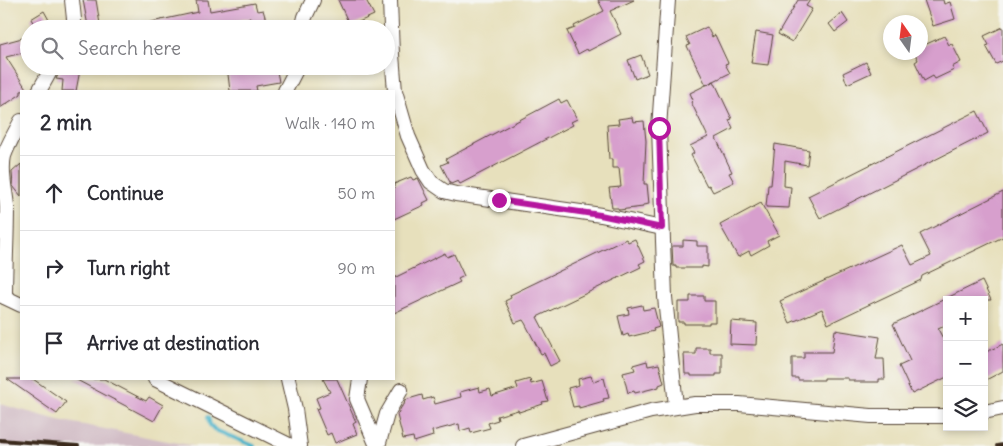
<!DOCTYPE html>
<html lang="en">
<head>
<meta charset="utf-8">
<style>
	body { margin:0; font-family:Delius,sans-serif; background:#f7f7f7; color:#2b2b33 }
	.controls { position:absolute; right:15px; bottom:15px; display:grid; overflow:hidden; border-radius:0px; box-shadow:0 2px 8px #0003 }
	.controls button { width:45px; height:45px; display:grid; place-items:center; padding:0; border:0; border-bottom:1px solid #e1e1e2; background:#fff; color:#2b2b33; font:25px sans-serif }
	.compass { position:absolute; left:883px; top:15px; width:45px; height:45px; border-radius:50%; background:#fff; box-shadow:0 2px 8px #0003; rotate:346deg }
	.stop { position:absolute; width:15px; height:15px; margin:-11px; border:4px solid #b5179e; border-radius:50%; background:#fff }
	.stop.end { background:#b5179e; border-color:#fff; box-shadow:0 1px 5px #0008 }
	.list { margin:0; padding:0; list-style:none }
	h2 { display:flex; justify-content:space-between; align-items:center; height:65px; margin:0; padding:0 20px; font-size:21px }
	h2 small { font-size:16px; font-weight:400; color:#7c7c81 }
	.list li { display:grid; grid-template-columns:32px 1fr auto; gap:15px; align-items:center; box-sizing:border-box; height:75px; padding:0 20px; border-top:1px solid #e1e1e2 }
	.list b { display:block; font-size:19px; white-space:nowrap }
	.list em { font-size:16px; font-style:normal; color:#7c7c81 }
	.icon { flex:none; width:28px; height:28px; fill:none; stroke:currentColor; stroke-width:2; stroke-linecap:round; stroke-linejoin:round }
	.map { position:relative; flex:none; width:1003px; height:446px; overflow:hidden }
	.search { position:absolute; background:#fff; box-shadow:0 2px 8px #0003; left:20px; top:20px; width:375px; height:55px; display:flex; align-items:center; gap:12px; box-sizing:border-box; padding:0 18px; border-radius:28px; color:#7c7c81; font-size:19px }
	.panel { position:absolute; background:#fff; box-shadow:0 2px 8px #0003; left:20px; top:90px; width:375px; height:290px; border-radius:0px }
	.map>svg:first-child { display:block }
</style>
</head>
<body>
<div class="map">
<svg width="1003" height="446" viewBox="0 0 1003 446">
	<rect width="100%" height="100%" fill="#f6f6f2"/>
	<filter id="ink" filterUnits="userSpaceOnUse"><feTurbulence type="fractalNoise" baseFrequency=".02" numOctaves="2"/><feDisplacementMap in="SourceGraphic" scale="10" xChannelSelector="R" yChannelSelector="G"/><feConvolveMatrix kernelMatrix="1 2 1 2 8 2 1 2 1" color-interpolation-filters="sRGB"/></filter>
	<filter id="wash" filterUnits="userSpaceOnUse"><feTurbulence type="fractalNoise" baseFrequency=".0096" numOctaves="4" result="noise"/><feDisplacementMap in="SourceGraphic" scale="20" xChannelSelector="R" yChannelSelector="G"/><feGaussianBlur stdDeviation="1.12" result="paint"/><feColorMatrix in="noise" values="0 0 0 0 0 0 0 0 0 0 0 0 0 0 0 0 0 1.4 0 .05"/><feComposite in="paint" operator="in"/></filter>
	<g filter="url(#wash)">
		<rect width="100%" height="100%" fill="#e7e0bc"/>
		<!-- industrial -->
		<path fill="#d2bdc6" d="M0,404L58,420L194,446H0Z"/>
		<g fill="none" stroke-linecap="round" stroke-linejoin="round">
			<!-- stream -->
			<path stroke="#4cb4cb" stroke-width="4" d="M208,417L210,425L215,430L254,446"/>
		</g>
		<g id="blocks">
			<!-- building -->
			<g fill="#d79fcd">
				<path d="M83,0H96L100,24L88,26Z"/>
				<path d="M196,0H208L210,11L255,3L257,11L263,10L266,20L251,23L250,18L213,25V29H142V24L198,12Z"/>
				<path d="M338,0H366L374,15L350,26Z"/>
				<path d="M598,0H634L610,11L621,34L588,51L587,49L578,54L567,31L575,28L574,26L604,11Z"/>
				<path d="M798,0H810L806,6L812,9L792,42L778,34Z"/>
				<path d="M924,0H943L944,4L950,2L955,19L933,26Z"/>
				<path d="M44,11L54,29H37L31,19Z"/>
				<path d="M842,13L848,22L835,32L829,24Z"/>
				<path d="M707,27L712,37L715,35L728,63L725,64L730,73L706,85L687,46L690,45L686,37Z"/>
				<path d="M1003,27V61L996,64L986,46L989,45L984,36Z"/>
				<path d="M756,32L773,35L768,65L751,63Z"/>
				<path d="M944,36L949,45L952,44L961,62L952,67L954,70L935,79L933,76L924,81L915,62L918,60L914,52H920V47Z"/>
				<path d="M22,38L26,52L6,57L27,90L21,91V94L0,108V44Z"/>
				<path d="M641,55L648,74L635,79L628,60Z"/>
				<path d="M866,62L871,73L847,84L843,73Z"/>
				<path d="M227,66H276L279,82L256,86L257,91H230Z"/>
				<path d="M62,67L80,70L76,91H62L63,80L56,79Z"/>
				<path d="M714,81L732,119L729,120L733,129L716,138L732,172L729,173L734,182L713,192L709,185L707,186L691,155L694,153L690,146L708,137L691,102L693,100L690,93Z"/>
				<path d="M559,99L561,103L567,100L577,119L571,122L573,125L460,184L458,181L451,184L441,165L448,162L446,159Z"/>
				<path d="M977,111L988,133L820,218L808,196Z"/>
				<path d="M632,117L633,122L644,121L646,141L644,184H647L649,204L643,205V207L619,210L618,208H612L609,188L621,187L619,168H612V159H609L607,125L619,124L618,119Z"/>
				<path d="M775,144L809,150L807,165L785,161L784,186L791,187L789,208L766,207L768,185H771Z"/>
				<path d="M21,164V196L13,186L12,172Z"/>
				<path d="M411,177L413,180L418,178L429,200L423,203L424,205L394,219V184Z"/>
				<path d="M1003,192V237L922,276L921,280L828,324L822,309L790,323L780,301L902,245L912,265L931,256L920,234Z"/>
				<path d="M761,203L779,235L767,241L769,245L751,255L749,251L738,257L720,225Z"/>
				<path d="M626,239L628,242L635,239L645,261L639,264L641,267L537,317L560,361L550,366L544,353L541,354L525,323L523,320L515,323L505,301L511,298L510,295Z"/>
				<path d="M683,240L697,241V246H708V267L702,266V268H676V266H673L672,246H683Z"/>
				<path d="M445,253L447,257L454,254L464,276L458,279L460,282L394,313V278Z"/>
				<path d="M982,281L991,300H947V325L938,329L947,346V377L912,394L899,366L910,361L893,324Z"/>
				<path d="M690,296H704V301H715V322H709V324H684V322H678V302H690Z"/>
				<path d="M642,305L643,310L654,308L659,327L653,329L654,331L629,337L628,334L623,336L618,316L629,314L628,308Z"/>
				<path d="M731,321L757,323L756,345L730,344Z"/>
				<path d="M835,330L880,337L876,359H884L885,379H879V382H854V380H848V378H824V380H798V378H792V358H804V352H832Z"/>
				<path d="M1003,344V371L984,381V353Z"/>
				<path d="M696,348H710V353H722V374H716V376H691V374H685L684,354H696Z"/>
				<path d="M647,361L648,366L659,364L664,383L659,385V387L635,393L634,391L628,393L623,373L635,370L633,365Z"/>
				<path d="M591,376L593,381L604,378L609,398L603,399L604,401L579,408V406L573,407L568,388L579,385L578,379Z"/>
				<path d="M7,379H33L66,402L57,414Z"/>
				<path d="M75,379H104L146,401L149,397L163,405L154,421Z"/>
				<path d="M323,379H337L356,422L353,424L357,434L335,443L331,433L327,435L316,409L320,408L316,398L330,392Z"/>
				<path d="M530,379L531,384L542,381L548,401L542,402L543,404L519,412L518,410L497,416L498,420L488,423L490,428L471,433L470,428L460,431L459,424L432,431L433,436L414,442L413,437L403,439L397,415L402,406L404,405L405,400L422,395L423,400L433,397L435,404L461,397L460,392L479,387L480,392L490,389L492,396L518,388L516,383Z"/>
			</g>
		</g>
	</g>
	<g filter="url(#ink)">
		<use href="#blocks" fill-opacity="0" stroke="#554536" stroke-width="1"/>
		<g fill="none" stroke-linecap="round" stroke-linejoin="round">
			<defs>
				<g id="street">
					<path d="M72,0L74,19L73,29"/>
					<path d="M390,0L392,55L395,91L408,136L423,170L431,182L444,191L456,194L601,215L662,228"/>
					<path d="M668,0L659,128L665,297L676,406"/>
					<path d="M302,29L305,17L313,0"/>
					<path d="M39,91L53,66"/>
					<path d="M285,91L298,66"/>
					<path d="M0,295L21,305"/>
					<path d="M5,297C5,267 7,237 7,207C6,191 0,173 4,156C8,144 15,133 21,121"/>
					<path d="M155,379L291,446"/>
					<path d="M288,379L295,409L300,446"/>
					<path d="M360,379L357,399L377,446"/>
					<path d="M984,412L1003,408"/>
					<path d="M378,446L387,414L401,390"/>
					<path d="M523,446L651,411L695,404H739L871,416H947"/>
				</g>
			</defs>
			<!-- street casing -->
			<use href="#street" stroke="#554536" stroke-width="16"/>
			<!-- street -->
			<use href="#street" stroke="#fff" stroke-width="14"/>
			<!-- rail -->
			<g stroke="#3b2a1e" stroke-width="4">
				<path d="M0,440L78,446"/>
				<path d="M997,446L1003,445"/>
			</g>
		</g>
	</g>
	<g fill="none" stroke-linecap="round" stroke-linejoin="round" filter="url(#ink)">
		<!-- route -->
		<path stroke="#b5179e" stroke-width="6" d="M499,200L600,215L662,228L659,128"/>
	</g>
</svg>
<div class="controls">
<button>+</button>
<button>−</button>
<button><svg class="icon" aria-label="layers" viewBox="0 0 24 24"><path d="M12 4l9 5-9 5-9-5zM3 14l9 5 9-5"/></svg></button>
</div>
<svg class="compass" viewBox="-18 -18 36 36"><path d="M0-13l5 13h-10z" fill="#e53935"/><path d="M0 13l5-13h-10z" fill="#7c7c81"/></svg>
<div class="stop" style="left:659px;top:128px"></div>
<div class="stop end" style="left:499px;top:200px"></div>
<div class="search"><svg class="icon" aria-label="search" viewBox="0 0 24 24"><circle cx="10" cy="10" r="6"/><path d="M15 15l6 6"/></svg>Search here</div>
<section class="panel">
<h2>2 min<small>Walk · 140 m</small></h2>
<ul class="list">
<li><svg class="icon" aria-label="ahead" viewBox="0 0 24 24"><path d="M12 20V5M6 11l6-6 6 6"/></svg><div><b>Continue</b></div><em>50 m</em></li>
<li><svg class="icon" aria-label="right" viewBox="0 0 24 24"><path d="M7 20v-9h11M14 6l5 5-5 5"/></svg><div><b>Turn right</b></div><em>90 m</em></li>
<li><svg class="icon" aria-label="arrive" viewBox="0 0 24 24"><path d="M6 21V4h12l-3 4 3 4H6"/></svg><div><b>Arrive at destination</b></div></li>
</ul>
</section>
</div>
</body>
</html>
